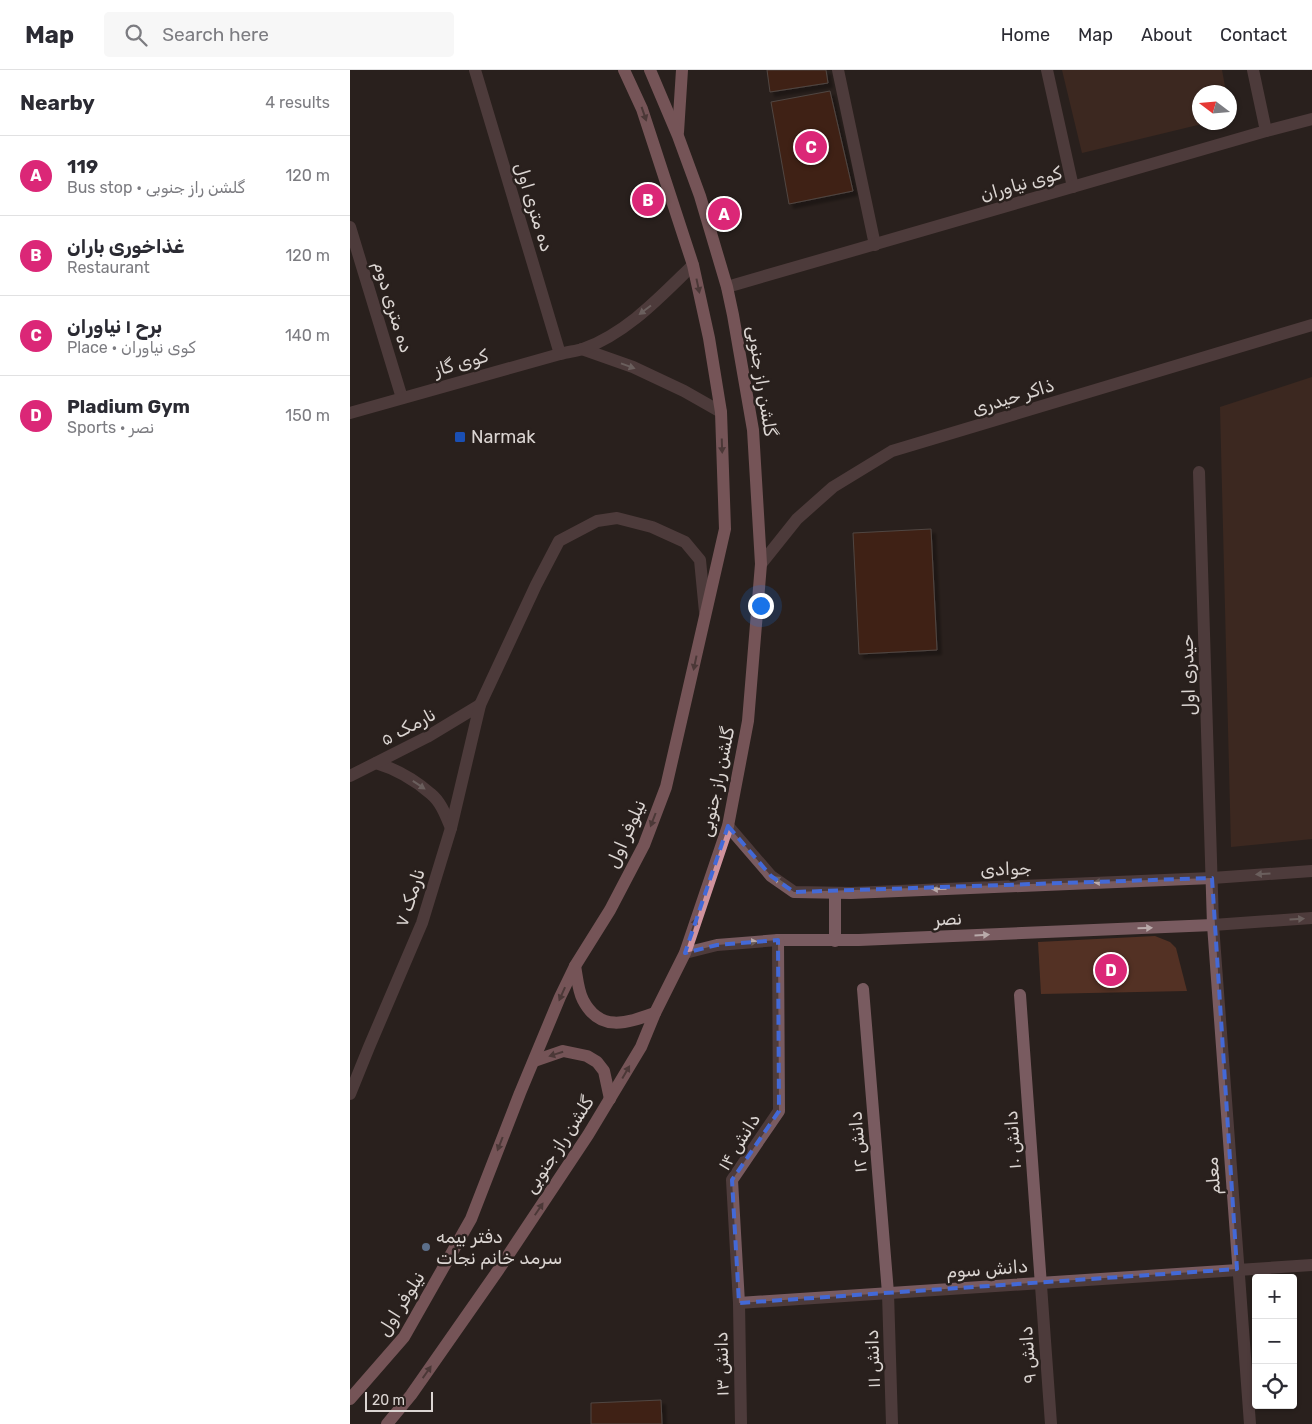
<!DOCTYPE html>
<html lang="en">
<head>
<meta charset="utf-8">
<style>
	body { margin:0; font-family:Rubik,Cairo,sans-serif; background:#f7f7f7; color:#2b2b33 }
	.controls { position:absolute; right:15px; bottom:15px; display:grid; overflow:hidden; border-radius:5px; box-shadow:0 1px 4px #0004 }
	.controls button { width:45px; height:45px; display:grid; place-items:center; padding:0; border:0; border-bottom:1px solid #e1e1e2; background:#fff; color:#2b2b33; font:25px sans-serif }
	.compass { position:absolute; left:842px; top:15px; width:45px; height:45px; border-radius:50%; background:#fff; box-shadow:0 1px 4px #0004; rotate:286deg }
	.scale { position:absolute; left:15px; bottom:12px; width:68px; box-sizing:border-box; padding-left:5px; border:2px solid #dbd5d2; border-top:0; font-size:14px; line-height:18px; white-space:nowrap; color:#dbd5d2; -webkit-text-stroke:4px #29201d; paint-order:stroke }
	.you { position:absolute; left:410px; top:535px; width:18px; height:18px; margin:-12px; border:4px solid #fff; border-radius:50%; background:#1a73e8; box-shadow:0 0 0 8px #1a73e833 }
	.badge { display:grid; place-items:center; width:32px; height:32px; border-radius:50%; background:#db2777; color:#fff; font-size:16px; font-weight:700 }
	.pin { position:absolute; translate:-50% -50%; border:2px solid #fff; box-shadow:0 1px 5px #0006 }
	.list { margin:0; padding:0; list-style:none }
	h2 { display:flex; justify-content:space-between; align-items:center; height:65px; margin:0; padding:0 20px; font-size:21px }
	h2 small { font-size:16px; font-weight:400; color:#7c7c81 }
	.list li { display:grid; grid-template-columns:32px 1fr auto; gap:15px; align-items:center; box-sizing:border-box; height:80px; padding:0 20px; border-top:1px solid #e1e1e2 }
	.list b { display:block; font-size:19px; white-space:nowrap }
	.list p { margin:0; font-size:16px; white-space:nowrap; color:#7c7c81 }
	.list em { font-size:16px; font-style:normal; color:#7c7c81 }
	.icon { flex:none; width:28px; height:28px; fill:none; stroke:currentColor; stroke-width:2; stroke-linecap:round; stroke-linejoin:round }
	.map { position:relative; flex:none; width:962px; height:1354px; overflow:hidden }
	header { display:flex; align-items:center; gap:30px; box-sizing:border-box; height:70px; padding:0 25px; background:#fff; border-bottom:1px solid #e1e1e2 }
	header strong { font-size:24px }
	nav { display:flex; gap:28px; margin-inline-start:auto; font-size:18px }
	.search { width:350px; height:45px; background:#f7f7f7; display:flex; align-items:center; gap:12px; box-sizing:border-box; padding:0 18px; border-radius:5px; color:#7c7c81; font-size:19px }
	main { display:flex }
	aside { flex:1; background:#fff }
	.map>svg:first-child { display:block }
</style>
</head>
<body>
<header>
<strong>Map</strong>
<div class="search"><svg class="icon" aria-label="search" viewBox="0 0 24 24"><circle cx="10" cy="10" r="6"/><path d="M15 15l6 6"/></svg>Search here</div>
<nav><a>Home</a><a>Map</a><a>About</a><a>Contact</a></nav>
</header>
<main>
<aside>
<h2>Nearby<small>4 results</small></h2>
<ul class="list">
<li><span class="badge">A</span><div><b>119</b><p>Bus stop · گلشن راز جنوبی</p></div><em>120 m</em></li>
<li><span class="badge">B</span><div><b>غذاخوری باران</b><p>Restaurant</p></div><em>120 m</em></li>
<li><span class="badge">C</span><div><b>برح ۱ نیاوران</b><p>Place · کوی نیاوران</p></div><em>140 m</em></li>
<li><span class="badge">D</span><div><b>Pladium Gym</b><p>Sports · نصر</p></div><em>150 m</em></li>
</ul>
</aside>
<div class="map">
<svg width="962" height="1354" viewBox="0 0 962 1354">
	<defs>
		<filter id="shadow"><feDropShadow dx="4.5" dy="4.5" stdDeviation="1" flood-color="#0009"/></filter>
	</defs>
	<rect width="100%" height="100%" fill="#29201d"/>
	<!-- green -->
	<g fill="#533124">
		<path d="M712,0H872L876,22H849V52L856,53L732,83Z"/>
		<path d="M962,307V769L881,777L870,337Z"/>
		<path d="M805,866L820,872L826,878L837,921L691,924L688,872Z"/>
	</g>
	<!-- building -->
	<g fill="#5a230b" stroke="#7e736f" filter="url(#shadow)">
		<path d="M417,0H476L478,13L420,22Z"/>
		<path d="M480,21L503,121L439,134L421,32Z"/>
		<path d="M581,459L587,580L509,584L503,463Z"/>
		<path d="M311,1330L312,1354H241V1333Z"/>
	</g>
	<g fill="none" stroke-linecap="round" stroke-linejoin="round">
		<!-- minor -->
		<g stroke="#795b60" stroke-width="12">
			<path d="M125,0L210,284"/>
			<path d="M488,0L525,175"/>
			<path d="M697,0L723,117"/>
			<path d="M916,61L962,49"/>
			<path d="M0,157L52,328"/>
			<path d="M377,217L916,61L903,0"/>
			<path d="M232,279L283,297L334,321L371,342"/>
			<path d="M0,343L210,284C217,282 226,281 233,279C277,263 310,227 343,195"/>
			<path d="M849,402L863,855L900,1354"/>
			<path d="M411,494L447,449L483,417L542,381L962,255"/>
			<path d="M26,693C46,699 65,710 81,724C91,732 96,746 101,758"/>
			<path d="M0,706L77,667L130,635"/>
			<path d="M378,756L421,806L444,822L501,823L862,808L962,801"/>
			<path d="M485,871V823"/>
			<path d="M335,883L367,875L428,870H509L863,855L962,848"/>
			<path d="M513,919L538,1223L542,1354"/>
			<path d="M670,925L701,1354"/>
			<path d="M0,1024L19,977L72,853L101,758L130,635L186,515L209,471L247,451L267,448L302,457L335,472L350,490L355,542"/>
			<path d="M389,1233L962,1195"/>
			<path d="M391,1354L389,1233L382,1110L429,1041L428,870"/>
		</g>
		<!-- major -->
		<g stroke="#d0939e" stroke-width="12">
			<path d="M328,62L332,0"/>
			<path d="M225,896C227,906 228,921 233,930C250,963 277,953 305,943"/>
			<path d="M184,991L213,981L237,986L247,992L254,1001L260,1029"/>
			<path d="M0,1329L54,1267L121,1149L170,1023L210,927L225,896L260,840L294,775L316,717L375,459L371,342L359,268L343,195L292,39L274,0"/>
			<path d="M37,1354L61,1325L149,1199L238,1065L291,977L305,943L335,883L378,756L398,651L411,494L403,360L383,245L377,217L350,126L328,66L300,0"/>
		</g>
	</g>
	<!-- one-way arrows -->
	<defs><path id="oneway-solid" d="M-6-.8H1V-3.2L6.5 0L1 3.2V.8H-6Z" transform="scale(1.25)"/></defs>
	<g fill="#745457">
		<use href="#oneway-solid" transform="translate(294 44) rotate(71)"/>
		<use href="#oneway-solid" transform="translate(348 216) rotate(78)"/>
		<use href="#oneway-solid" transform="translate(372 376) rotate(88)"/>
		<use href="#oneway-solid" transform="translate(345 593) rotate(102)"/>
		<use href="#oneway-solid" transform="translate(303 750) rotate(111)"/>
		<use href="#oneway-solid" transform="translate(344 855) rotate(-72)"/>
		<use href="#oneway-solid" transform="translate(212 924) rotate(114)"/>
		<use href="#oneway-solid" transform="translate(206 984) rotate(163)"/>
		<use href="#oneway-solid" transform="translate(276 1002) rotate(-60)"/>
		<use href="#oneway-solid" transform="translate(150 1074) rotate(111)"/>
		<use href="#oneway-solid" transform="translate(189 1139) rotate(-56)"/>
		<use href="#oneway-solid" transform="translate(77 1302) rotate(-55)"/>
	</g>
	<g fill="#b9aaaa">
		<use href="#oneway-solid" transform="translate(295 240) rotate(143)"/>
		<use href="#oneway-solid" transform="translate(278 296) rotate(20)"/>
		<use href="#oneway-solid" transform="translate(69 715) rotate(34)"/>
		<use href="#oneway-solid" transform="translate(913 804) rotate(176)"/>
		<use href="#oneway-solid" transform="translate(430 811) rotate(-145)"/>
		<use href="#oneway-solid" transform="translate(751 812) rotate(178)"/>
		<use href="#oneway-solid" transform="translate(589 819) rotate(178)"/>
		<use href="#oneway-solid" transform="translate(947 849) rotate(-4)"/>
		<use href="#oneway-solid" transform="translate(795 858) rotate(-2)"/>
		<use href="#oneway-solid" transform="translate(632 865) rotate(-3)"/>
		<use href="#oneway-solid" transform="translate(400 872) rotate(-4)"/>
	</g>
	<!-- marked area -->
	<path d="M0 0H962V1354H0ZM378,756L421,806L444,822L862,808L887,1199L389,1233L382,1110L429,1041L428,870L367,875L335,883Z" fill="#29201d" fill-opacity=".55" fill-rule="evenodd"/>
	<path fill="none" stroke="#4369d7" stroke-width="4" stroke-dasharray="10 6" stroke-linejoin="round" d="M378,756L421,806L444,822L862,808L887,1199L389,1233L382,1110L429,1041L428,870L367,875L335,883Z"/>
	<!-- markers -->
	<rect fill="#1a4fb4" stroke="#29201d" stroke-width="2" x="104" y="361" width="12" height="12" rx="2.5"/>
	<circle fill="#5c6f8a" stroke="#29201d" stroke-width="2" cx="76" cy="1177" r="5"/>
	<g text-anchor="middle" stroke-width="5" stroke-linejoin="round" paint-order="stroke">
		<!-- street labels -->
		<g font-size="18" fill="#dbd5d2" stroke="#29201d">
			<text transform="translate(671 114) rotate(-16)" y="6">کوی نیاوران</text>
			<text transform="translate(184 137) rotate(73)" y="6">ده متری اول</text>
			<text transform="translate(43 237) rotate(73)" y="6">ده متری دوم</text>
			<text transform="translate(111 293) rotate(-16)" y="6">کوی گاز</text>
			<text transform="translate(412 311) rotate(81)" y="6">گلشن راز جنوبی</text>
			<text transform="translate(663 327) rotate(-17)" y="6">ذاکر حیدری</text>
			<text transform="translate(838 605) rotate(-92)" y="6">حیدری اول</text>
			<text transform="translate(58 657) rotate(-28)" y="6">نارمک ۵</text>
			<text transform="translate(367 712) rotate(-78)" y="6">گلشن راز جنوبی</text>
			<text transform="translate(276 764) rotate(-66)" y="6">نیلوفر اول</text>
			<text transform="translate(656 799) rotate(-2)" y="6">جوادی</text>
			<text transform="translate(60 828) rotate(-72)" y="6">نارمک ۷</text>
			<text transform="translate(598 849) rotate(-3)" y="6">نصر</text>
			<text transform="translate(663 1070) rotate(-94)" y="6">دانش ۱۰</text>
			<text transform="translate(389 1072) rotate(-58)" y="6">دانش ۱۴</text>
			<text transform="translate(508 1072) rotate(-95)" y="6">دانش ۱۲</text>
			<text transform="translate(209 1075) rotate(-57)" y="6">گلشن راز جنوبی</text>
			<text transform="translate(863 1106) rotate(-94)" y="6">معلم</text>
			<text transform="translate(637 1199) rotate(-4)" y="6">دانش سوم</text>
			<text transform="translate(51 1234) rotate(-58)" y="6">نیلوفر اول</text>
			<text transform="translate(678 1285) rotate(-94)" y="6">دانش ۹</text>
			<text transform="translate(523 1289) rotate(-92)" y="6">دانش ۱۱</text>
			<text transform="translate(372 1294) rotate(-91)" y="6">دانش ۱۳</text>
		</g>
		<!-- poi labels -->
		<g font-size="18" fill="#dbd5d2" stroke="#29201d" text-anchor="start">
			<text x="121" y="373">Narmak</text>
			<text x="86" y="1173">دفتر بیمه<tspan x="86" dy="21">سرمد خانم نجات</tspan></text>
		</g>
	</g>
</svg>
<div class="controls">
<button>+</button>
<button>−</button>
<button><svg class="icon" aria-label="locate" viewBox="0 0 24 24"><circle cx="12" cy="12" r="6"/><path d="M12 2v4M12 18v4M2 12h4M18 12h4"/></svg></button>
</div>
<svg class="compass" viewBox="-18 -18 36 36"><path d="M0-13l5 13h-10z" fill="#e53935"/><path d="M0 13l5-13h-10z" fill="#7c7c81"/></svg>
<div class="scale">20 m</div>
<div class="you"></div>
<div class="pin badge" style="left:374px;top:144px">A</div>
<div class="pin badge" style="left:298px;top:130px">B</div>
<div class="pin badge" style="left:461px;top:77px">C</div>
<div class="pin badge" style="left:761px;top:900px">D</div>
</div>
</main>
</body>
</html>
